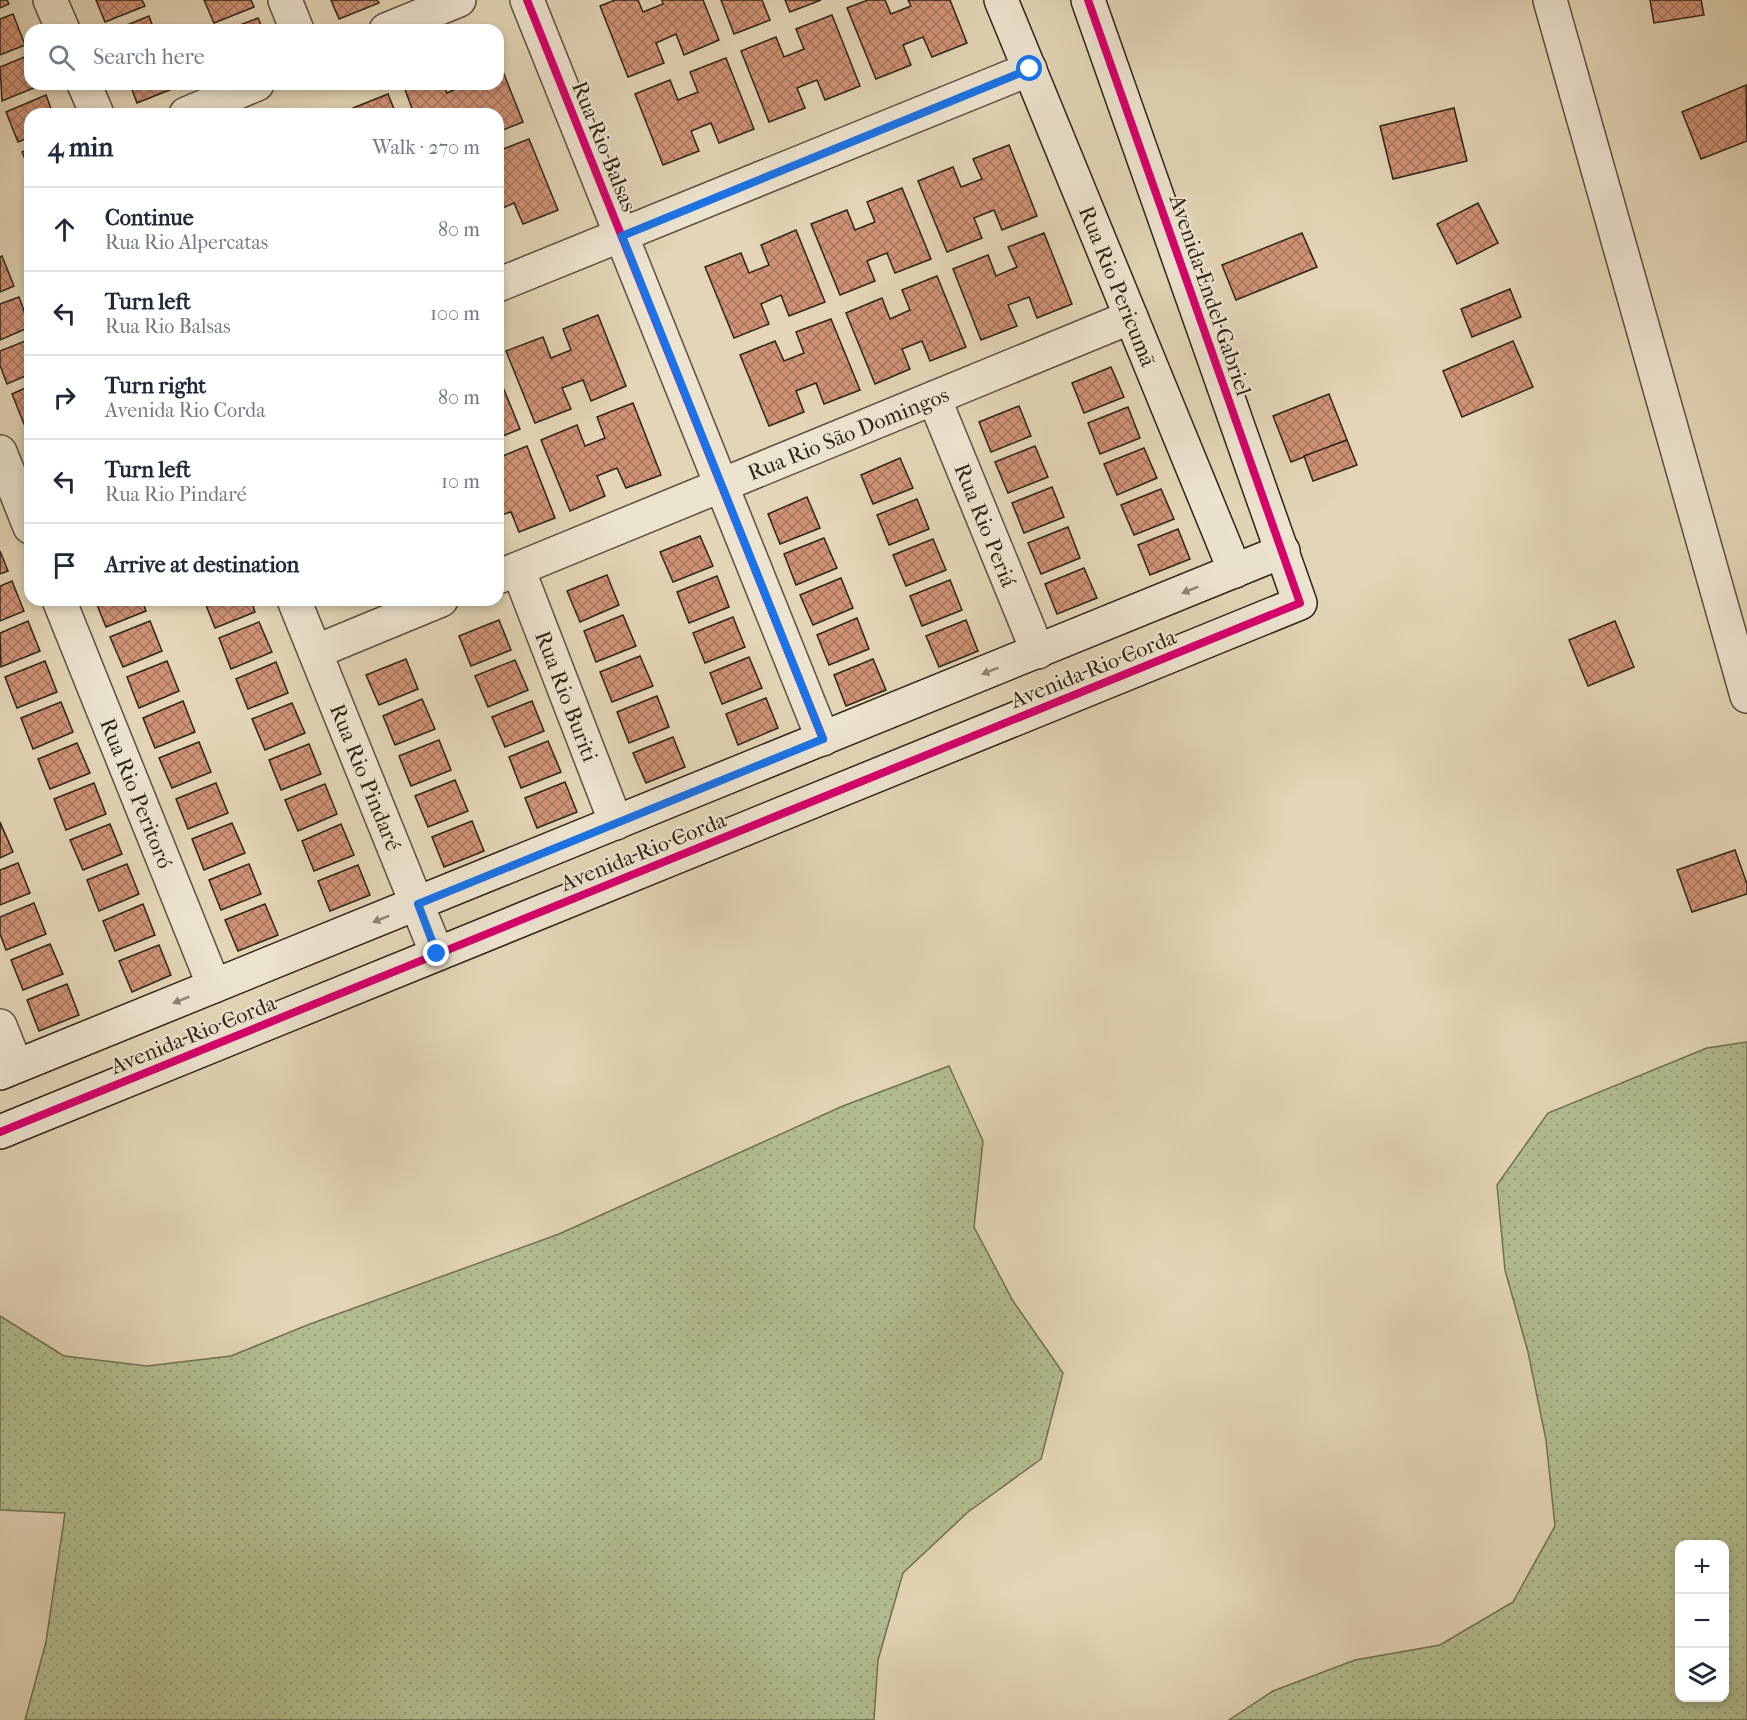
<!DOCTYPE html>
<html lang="en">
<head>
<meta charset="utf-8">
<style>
	body { margin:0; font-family:"IM FELL French Canon",serif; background:#f2f2f3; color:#1f2937 }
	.controls { position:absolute; right:18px; bottom:18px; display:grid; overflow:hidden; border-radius:12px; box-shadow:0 3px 9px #0003 }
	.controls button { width:54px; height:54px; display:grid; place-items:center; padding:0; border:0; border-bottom:2px solid #e0e1e3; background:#fff; color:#1f2937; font:30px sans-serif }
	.stop { position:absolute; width:18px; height:18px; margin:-14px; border:4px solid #1a73e8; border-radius:50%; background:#fff }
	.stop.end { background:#1a73e8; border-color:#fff; box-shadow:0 2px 6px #0008 }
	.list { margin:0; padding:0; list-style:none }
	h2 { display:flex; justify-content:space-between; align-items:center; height:78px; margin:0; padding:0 24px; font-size:26px }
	h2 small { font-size:20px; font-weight:400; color:#747a83 }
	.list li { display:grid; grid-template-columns:39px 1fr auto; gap:18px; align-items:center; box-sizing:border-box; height:84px; padding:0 24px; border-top:2px solid #e0e1e3 }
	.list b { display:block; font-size:22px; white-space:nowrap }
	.list p { margin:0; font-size:20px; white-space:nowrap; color:#747a83 }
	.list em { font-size:20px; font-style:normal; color:#747a83 }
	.icon { flex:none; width:33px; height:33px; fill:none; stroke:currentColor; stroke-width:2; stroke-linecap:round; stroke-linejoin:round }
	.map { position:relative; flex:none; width:1747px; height:1720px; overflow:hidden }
	.search { position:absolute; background:#fff; box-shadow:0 3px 9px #0003; left:24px; top:24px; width:480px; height:66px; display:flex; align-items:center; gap:15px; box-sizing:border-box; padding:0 21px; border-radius:18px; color:#747a83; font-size:22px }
	.panel { position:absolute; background:#fff; box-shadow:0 3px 9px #0003; left:24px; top:108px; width:480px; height:498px; border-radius:18px }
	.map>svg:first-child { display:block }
</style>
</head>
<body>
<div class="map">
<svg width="1747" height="1720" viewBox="0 0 1747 1720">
	<defs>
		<pattern id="grass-dots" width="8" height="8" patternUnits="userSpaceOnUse" patternTransform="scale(1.5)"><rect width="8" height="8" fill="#b2be90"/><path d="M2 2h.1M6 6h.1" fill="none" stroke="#99a37b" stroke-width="1.8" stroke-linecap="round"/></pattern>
		<pattern id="building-cross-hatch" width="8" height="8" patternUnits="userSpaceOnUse" patternTransform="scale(1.5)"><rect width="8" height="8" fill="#cf9275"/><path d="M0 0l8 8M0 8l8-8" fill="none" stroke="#a8775f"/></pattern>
	</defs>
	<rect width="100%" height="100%" fill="#e3d5b6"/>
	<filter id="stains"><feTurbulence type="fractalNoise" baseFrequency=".00333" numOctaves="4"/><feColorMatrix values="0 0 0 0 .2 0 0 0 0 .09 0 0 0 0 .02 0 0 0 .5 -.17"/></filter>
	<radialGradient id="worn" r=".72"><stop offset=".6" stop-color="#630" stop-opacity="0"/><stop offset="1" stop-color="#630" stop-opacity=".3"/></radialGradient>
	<!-- grass -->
	<g fill="url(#grass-dots)" stroke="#707254" stroke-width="1.5" fill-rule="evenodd">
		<path d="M1747,1042V1720H1229L1273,1691L1355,1660L1440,1645L1513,1602L1555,1526L1546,1440L1528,1352L1505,1270L1497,1185L1548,1113L1707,1048ZM1680,1544H1724V1698H1680Z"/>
		<path d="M949,1066L983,1141L974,1227L1013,1301L1063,1373L1041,1459L968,1512L903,1573L878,1660L874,1720H25L46,1642L65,1513L0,1510V1316L64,1356L147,1366L231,1356L310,1324L559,1234L843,1106Z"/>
	</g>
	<!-- building -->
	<g fill="url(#building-cross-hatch)" stroke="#2f2517" stroke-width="1.5">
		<path d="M0,0H7L9,4L0,8Z"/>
		<path d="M96,0H142L145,6L105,22Z"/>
		<path d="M204,0H251L254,7L214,23Z"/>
		<path d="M331,0H377L379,3L339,19Z"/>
		<path d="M615,0H638L643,12L663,4L662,0H703L719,40L684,55L676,34L656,43L664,63L628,77L600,6Z"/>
		<path d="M721,0H762L770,20L734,34Z"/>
		<path d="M785,0H821L790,12Z"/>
		<path d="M868,0H885L891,14L911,6L908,0H950L967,43L932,57L923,37L903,45L911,65L876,79L847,8Z"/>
		<path d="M1650,0H1701L1704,15L1654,23Z"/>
		<path d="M13,14L25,45L0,55V19Z"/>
		<path d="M832,15L860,86L825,100L817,80L797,88L805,108L769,122L741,51L776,37L784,57L804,49L796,29Z"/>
		<path d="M149,16L154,30H115Z"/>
		<path d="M258,18L263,30H227Z"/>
		<path d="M29,55L30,84L41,85L2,101L0,67Z"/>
		<path d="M726,58L754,129L719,143L711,123L691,131L699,151L663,165L635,94L670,80L678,100L698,92L690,72Z"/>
		<path d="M498,59L523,122L498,132V114H414L404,87L412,84H443L447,93L467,84H498Z"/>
		<path d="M130,84H176L177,87L137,103Z"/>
		<path d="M1746,85L1747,141L1701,159L1682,112Z"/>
		<path d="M388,94L396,114H355L353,108Z"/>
		<path d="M46,95L53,114H30V137L18,142L6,112Z"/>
		<path d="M1454,108L1467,161L1393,179L1380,126Z"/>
		<path d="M529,139L558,210L523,224L514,203L498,210V175L502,173L498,163V151Z"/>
		<path d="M1009,145L1037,216L1002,230L994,210L974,218L982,238L947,252L918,181L953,167L961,187L982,179L973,159Z"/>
		<path d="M30,149V171L22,152Z"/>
		<path d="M902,188L931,259L895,273L887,253L867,261L875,281L840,295L811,224L847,210L855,230L875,222L867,202Z"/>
		<path d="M1478,203L1498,243L1457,264L1437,224Z"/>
		<path d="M796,230L825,302L789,316L781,295L761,304L769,324L734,338L705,267L741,253L749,273L769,265L761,245Z"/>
		<path d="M1044,233L1072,304L1037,318L1029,297L1008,305L1017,326L981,340L953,269L988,255L996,276L1017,267L1008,247Z"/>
		<path d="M1302,233L1317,267L1236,300L1222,265Z"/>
		<path d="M2,256L14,286L0,292V257Z"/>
		<path d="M937,276L966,347L930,361L922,341L902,349L910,369L875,384L846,313L882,298L890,319L910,310L902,290Z"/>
		<path d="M1510,289L1521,317L1472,337L1461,309Z"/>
		<path d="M19,297L30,327L0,340V304Z"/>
		<path d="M598,315L626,386L591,401L583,380L562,388L571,409L535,423L506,351L543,337L551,358L571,350L563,329Z"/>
		<path d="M831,319L860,390L824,404L816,383L796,391L804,412L769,426L740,355L775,341L784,361L804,353L796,332Z"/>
		<path d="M30,339V374L7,384L0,365V351Z"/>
		<path d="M1513,341L1533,387L1462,417L1443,371Z"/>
		<path d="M1111,367L1124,397L1084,413L1072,383Z"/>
		<path d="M498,375L520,429L498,438Z"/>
		<path d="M30,386V421L24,424L12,394Z"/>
		<path d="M1329,394L1347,440L1291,462L1273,416Z"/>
		<path d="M633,403L661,475L626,488L617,468L597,476L605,496L570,511L541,440L577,425L585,446L605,438L597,417Z"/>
		<path d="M1019,406L1031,436L991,452L979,422Z"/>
		<path d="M1128,407L1140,438L1100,454L1088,423Z"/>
		<path d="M1347,440L1357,465L1313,481L1304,456Z"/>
		<path d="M527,446L555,518L519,532L511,512L498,516V458Z"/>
		<path d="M1035,446L1048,477L1008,493L995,462Z"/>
		<path d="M1144,448L1157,478L1117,495L1104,464Z"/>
		<path d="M900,458L913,488L873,504L861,475Z"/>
		<path d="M1052,487L1064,517L1024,533L1012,503Z"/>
		<path d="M1161,489L1174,519L1134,535L1121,505Z"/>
		<path d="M807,497L820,528L780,544L768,514Z"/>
		<path d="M917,499L929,529L889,545L877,515Z"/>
		<path d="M1068,527L1080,558L1041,574L1028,543Z"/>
		<path d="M1178,529L1190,559L1150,575L1138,545Z"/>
		<path d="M700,536L713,566L673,582L660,552Z"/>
		<path d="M824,538L837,568L796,585L784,554Z"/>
		<path d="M933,539L946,570L906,586L893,555Z"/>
		<path d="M0,551L8,571L0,574Z"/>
		<path d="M1084,568L1097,598L1057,614L1045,584Z"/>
		<path d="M607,575L619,605L580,622L567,591Z"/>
		<path d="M717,576L729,607L689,623L677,592Z"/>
		<path d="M841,578L853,608L813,625L800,595Z"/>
		<path d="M950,580L962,610L922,626L910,596Z"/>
		<path d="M12,581L24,611L0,621V586Z"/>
		<path d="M95,600H142L146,611L106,627Z"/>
		<path d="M204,600H251L255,612L215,628Z"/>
		<path d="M623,615L636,646L596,662L584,631Z"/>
		<path d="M733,617L745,647L705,663L693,633Z"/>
		<path d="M857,618L869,649L829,665L817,635Z"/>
		<path d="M499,620L511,650L471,666L459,636Z"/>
		<path d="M966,620L978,651L939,667L926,636Z"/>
		<path d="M28,621L40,651L1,667L0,633Z"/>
		<path d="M150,621L162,651L123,667L110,637Z"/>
		<path d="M1615,621L1634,667L1588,686L1569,640Z"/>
		<path d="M259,622L272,652L231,669L219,638Z"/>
		<path d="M640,656L653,686L612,702L600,672Z"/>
		<path d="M749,657L762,688L722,704L710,673Z"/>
		<path d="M406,659L418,689L379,705L366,675Z"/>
		<path d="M873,659L886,690L846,706L834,675Z"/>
		<path d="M515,660L528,690L488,707L475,676Z"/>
		<path d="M45,661L57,692L17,708L5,677Z"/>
		<path d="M167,661L179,691L139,708L127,677Z"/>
		<path d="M276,662L288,693L248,709L236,679Z"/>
		<path d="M657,696L669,727L629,743L617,712Z"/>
		<path d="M766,698L778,728L738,745L726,714Z"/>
		<path d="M422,699L435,729L395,745L383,716Z"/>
		<path d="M183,701L195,732L155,748L143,718Z"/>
		<path d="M532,701L544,731L505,747L492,717Z"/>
		<path d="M61,702L73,732L33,749L21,718Z"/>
		<path d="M292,703L305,733L265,750L252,719Z"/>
		<path d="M673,737L685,767L646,783L633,753Z"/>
		<path d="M439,740L451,770L411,786L399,756Z"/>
		<path d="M548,741L561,772L521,788L509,757Z"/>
		<path d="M199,742L211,772L172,788L159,758Z"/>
		<path d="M77,743L90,773L50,789L38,759Z"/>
		<path d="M309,744L321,774L281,790L269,760Z"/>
		<path d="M455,780L468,811L428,827L415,796Z"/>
		<path d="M565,782L577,812L537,828L525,798Z"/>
		<path d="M94,783L106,814L66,830L54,799Z"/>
		<path d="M216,783L228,813L188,829L176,799Z"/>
		<path d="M325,784L337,814L298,831L285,800Z"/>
		<path d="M472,821L484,851L444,867L432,837Z"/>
		<path d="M0,822L13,852L0,858Z"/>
		<path d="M232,823L245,853L204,870L192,839Z"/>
		<path d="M110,824L122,854L83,870L70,840Z"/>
		<path d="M341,824L354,855L314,871L302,841Z"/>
		<path d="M1735,850L1747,884V894L1692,912L1677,870Z"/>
		<path d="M18,863L30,893L0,905V870Z"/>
		<path d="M127,864L139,894L99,911L87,880Z"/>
		<path d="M249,864L261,894L221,910L209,880Z"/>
		<path d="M358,865L370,895L330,911L318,881Z"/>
		<path d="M34,903L46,934L6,950L0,934V917Z"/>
		<path d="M143,904L155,935L115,951L103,921Z"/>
		<path d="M265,904L278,935L238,951L225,920Z"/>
		<path d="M50,944L63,974L23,990L11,960Z"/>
		<path d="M159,945L171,975L132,992L119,961Z"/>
		<path d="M67,984L79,1015L39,1031L27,1000Z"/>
	</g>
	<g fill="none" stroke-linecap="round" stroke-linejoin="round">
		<defs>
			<g id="street">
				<path d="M50,0L63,30"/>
				<path d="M285,0L297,30"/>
				<path d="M527,0L823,739"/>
				<path d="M1550,0L1747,696"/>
				<path d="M386,30L459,0"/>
				<path d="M84,84L97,114"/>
				<path d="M186,114L257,84"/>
				<path d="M498,285L1030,69"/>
				<path d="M934,398L1038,652"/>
				<path d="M0,452L30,527"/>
				<path d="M518,569L616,823"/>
				<path d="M498,577L1131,317"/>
				<path d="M59,600L214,986"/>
				<path d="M294,600L437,954"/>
				<path d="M315,652L441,600"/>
				<path d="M0,1026L16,1066"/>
			</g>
			<g id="secondary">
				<path d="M1001,0L1235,571"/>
				<path d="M0,1073L1283,551"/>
				<path d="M0,1132L1300,603L1088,0"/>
			</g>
		</defs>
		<!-- street casing -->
		<use href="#street" stroke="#5c513f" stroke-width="36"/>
		<!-- secondary casing -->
		<use href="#secondary" stroke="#2f2517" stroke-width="36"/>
		<!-- street -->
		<use href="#street" stroke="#ede4d0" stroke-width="33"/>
		<!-- secondary -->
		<use href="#secondary" stroke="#ede4d0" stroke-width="33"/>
		<defs>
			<g id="cycleway">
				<path d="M527,0L823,739"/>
				<path d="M0,1132L1300,603L1088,0"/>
			</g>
		</defs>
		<!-- cycleway casing -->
		<use href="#cycleway" stroke="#ede4d0" stroke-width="11"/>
		<!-- cycleway -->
		<use href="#cycleway" stroke="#d6006c" stroke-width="8"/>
	</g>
	<!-- one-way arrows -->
	<defs><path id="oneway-solid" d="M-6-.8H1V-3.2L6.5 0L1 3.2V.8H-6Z" transform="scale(1.5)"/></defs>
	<g fill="#8e8474">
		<use href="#oneway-solid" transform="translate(1190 590) rotate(158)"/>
		<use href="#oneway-solid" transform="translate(990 671) rotate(158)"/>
		<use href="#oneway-solid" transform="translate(381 919) rotate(158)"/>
		<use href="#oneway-solid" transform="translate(181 1000) rotate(158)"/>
	</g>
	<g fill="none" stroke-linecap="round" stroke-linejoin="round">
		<!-- route -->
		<path stroke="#1a73e8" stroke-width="8" d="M437,954L418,904L823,739L622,236L1030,69"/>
	</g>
	<g text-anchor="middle" stroke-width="4.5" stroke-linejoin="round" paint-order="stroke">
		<!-- street labels -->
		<g font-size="22" fill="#2f2517" stroke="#ede4d0">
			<text transform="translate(605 146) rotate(68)" y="8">Rua Rio Balsas</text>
			<text transform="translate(1118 286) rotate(68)" y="8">Rua Rio Pericumã</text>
			<text transform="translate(1211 295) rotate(71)" y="8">Avenida Endel Gabriel</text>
			<text transform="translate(848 433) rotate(-22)" y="8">Rua Rio São Domingos</text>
			<text transform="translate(986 525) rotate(68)" y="8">Rua Rio Periá</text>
			<text transform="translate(1093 668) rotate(-22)" y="8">Avenida Rio Corda</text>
			<text transform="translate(567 696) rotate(69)" y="8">Rua Rio Buriti</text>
			<text transform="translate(366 777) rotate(68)" y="8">Rua Rio Pindaré</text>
			<text transform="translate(137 793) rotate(68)" y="8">Rua Rio Peritoró</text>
			<text transform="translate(643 851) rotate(-22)" y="8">Avenida Rio Corda</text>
			<text transform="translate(193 1034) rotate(-22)" y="8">Avenida Rio Corda</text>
		</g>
	</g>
	<rect width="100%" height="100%" filter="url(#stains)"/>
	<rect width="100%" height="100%" fill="url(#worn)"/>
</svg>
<div class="controls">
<button>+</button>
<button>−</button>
<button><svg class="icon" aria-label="layers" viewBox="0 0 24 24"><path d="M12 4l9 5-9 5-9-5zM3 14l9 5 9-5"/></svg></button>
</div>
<div class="stop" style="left:1030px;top:69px"></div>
<div class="stop end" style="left:437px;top:954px"></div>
<div class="search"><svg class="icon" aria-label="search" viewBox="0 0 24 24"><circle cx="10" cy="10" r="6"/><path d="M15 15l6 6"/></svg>Search here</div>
<section class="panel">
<h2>4 min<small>Walk · 270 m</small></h2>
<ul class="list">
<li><svg class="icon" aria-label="ahead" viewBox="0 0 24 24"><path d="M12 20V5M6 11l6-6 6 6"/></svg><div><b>Continue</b><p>Rua Rio Alpercatas</p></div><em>80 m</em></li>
<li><svg class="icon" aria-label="left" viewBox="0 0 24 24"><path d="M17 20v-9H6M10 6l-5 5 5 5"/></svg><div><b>Turn left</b><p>Rua Rio Balsas</p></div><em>100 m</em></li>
<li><svg class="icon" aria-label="right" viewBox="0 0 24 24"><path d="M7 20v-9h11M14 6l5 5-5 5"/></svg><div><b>Turn right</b><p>Avenida Rio Corda</p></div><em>80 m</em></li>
<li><svg class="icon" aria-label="left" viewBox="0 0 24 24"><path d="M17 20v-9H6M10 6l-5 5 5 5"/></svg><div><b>Turn left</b><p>Rua Rio Pindaré</p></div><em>10 m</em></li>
<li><svg class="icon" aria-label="arrive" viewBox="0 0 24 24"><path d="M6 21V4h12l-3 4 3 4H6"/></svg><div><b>Arrive at destination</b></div></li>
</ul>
</section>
</div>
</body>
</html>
